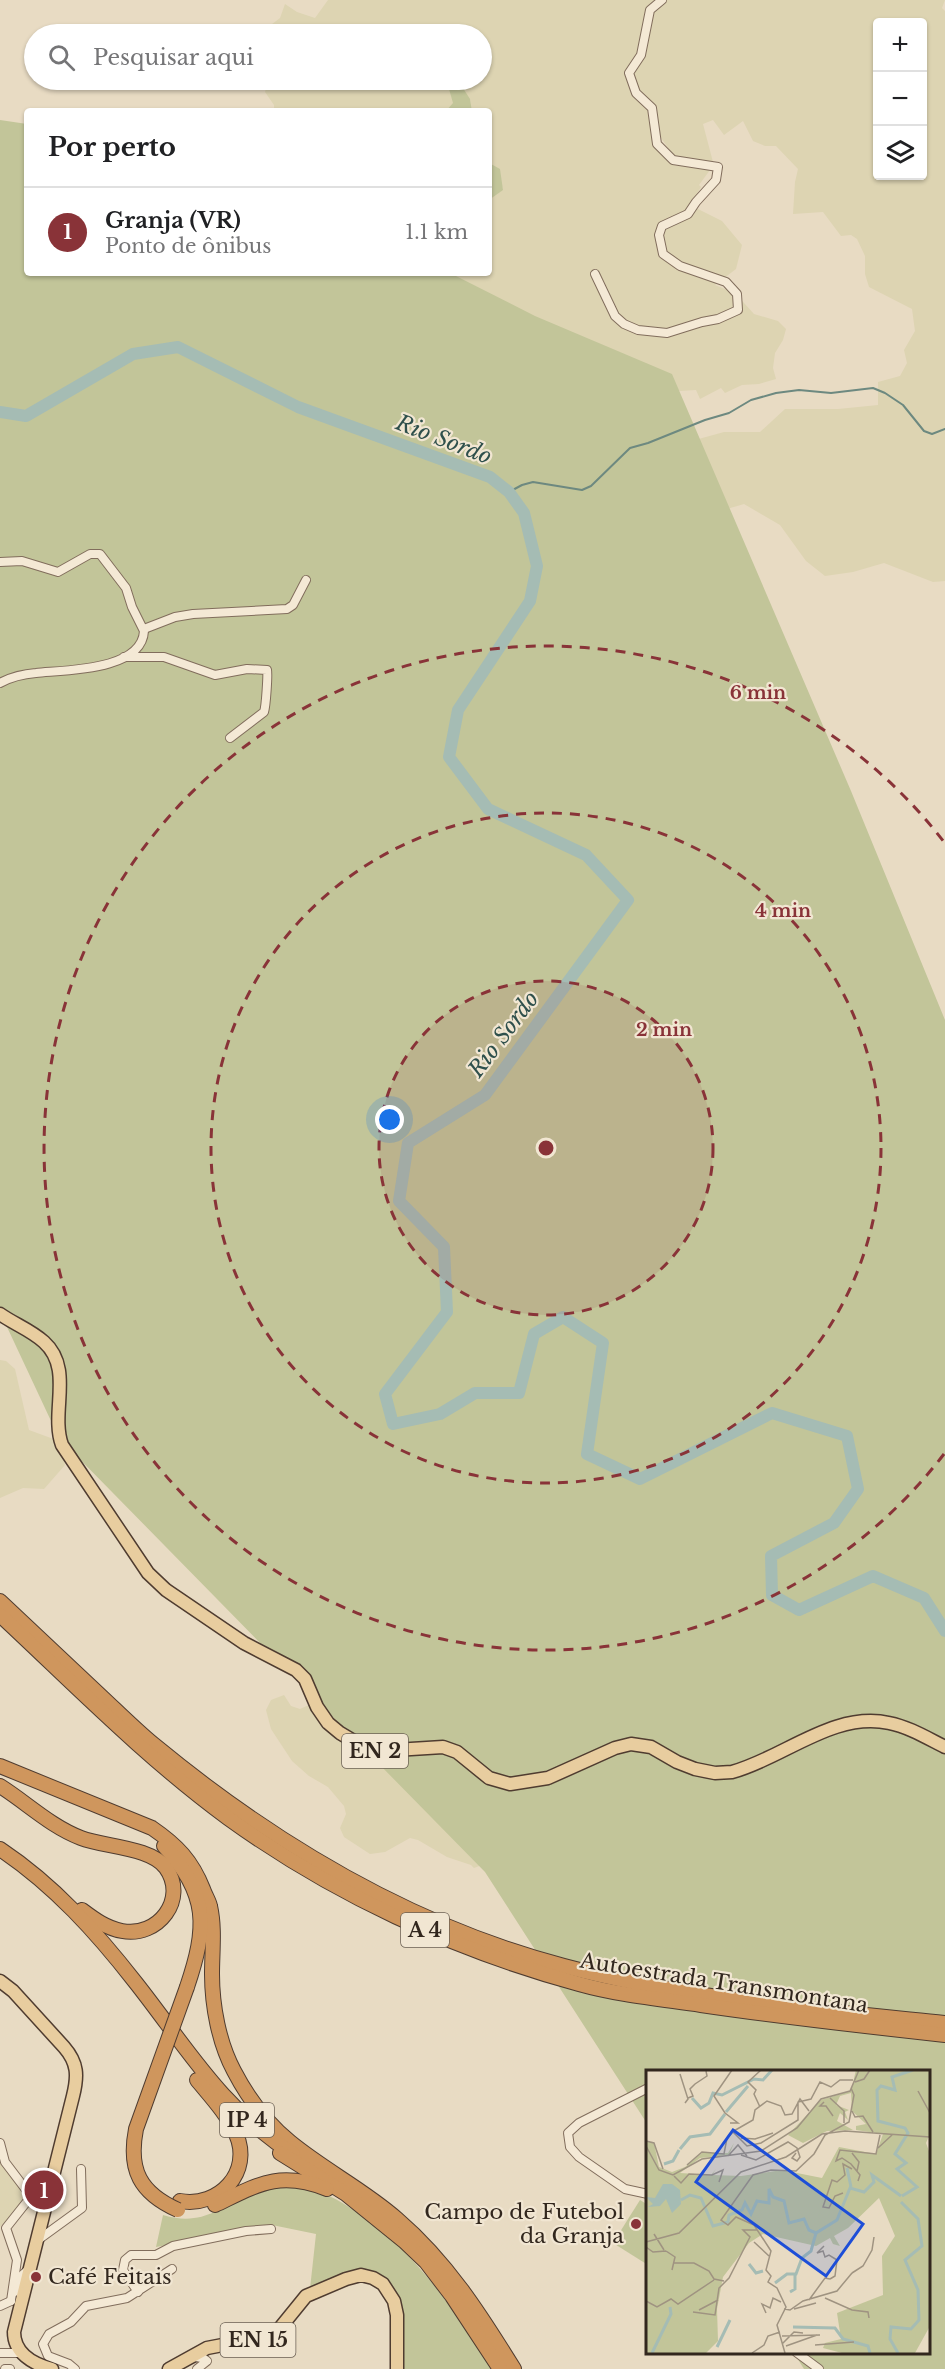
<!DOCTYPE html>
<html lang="pt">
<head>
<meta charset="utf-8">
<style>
	body { margin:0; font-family:"Libre Baskerville",serif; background:#f2f2f2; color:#202124 }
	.controls { position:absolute; right:18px; top:18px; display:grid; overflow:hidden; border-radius:6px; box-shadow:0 2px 4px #0004 }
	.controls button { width:54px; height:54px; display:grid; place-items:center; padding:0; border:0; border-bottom:2px solid #e0e0e0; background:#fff; color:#202124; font:30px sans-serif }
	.you { position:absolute; left:390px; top:1120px; width:21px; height:21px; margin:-15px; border:4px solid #fff; border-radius:50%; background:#1a73e8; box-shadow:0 0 0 9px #1a73e833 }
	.badge { display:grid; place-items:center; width:39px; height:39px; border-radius:50%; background:#893338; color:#fff; font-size:20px; font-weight:700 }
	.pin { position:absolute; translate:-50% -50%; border:3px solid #fff; box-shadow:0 2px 6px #0006 }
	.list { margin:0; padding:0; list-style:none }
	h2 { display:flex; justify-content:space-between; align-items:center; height:78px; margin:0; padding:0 24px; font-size:26px }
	h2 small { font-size:20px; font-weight:400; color:#757577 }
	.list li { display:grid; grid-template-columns:39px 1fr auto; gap:18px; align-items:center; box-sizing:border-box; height:90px; padding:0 24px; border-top:2px solid #e0e0e0 }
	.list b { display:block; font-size:22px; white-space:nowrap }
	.list p { margin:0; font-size:20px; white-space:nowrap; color:#757577 }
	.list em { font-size:20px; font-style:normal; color:#757577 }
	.icon { flex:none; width:33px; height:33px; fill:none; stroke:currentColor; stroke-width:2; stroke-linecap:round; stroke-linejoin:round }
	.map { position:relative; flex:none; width:945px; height:2369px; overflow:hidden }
	.search { position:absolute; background:#fff; box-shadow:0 2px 4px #0004; left:24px; top:24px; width:468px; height:66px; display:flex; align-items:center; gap:15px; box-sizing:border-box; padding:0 21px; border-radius:33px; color:#757577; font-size:22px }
	.panel { position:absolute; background:#fff; box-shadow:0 2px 4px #0004; left:24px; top:108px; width:468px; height:168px; border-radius:6px }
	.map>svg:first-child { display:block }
</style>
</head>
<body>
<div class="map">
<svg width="945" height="2369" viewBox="0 0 945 2369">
	<rect width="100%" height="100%" fill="#e8dbc3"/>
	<!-- farmland -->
	<g fill="#ddd4b2" fill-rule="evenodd">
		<path d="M328,0H945L942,8L945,11V581L933,582L884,563L853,572L825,576L806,561L780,525L744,504L727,509L695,440L724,432H760L785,409H838L878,405V382L900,376L907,363L904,350L915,331L912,309L869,287L865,274V256L857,239L851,235L841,236L823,212L793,214L795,182L798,169L776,146H765L753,141L743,121L724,135L713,120L703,124L713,162L674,156L661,138H657L653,142L673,165L710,170L699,185L701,187L690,205L722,221L742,245L736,269L715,285L735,293L754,314L778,321L786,329L783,340L775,353L773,368L776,379L759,384L742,385L725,393L721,388L700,399L696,390L629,394L436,290L450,273H489V200L503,189L491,164L489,165V111H472L470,99L453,104L446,111H274V105L265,92L268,80H482V34H259L280,18L285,4L297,12L315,18ZM878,22H922V176H878Z"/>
		<path d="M0,1360L6,1361L15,1369L29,1430L59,1441L65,1465L44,1489L23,1488L0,1498Z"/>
		<path d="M284,1695L291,1706L300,1709L320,1700L482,1865L474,1868L471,1865L447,1857L418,1840L410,1838L385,1852L370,1854L344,1837L340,1828L346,1814L344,1806L328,1787L309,1776L292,1761L271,1729L266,1710L271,1700Z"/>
		<path d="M0,2158L26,2197L25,2201L0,2227Z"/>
	</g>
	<!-- green -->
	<g fill="#c2c599">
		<path d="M461,85L470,99L472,111H446L453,103L449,89Z"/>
		<path d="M0,120L27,124V273H450L535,316L672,374L851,791L945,1020V2369H804L794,2353L928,2352V2072H648V2125L485,1872L59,1438L0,1312Z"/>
		<path d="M491,164L500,169L503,190L489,200V165Z"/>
		<path d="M273,2187C282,2187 292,2186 301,2187C320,2190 339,2200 355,2211C416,2251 453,2309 492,2369H401L398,2297L383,2276L373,2271L363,2269L310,2289L316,2234L272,2225L156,2247L163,2215C200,2226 216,2210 247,2196C255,2192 264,2190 273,2187Z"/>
		<path d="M640,2200L648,2205V2265L613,2243Z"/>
	</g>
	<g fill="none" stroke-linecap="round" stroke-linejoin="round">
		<!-- stream -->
		<path stroke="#6d8980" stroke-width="2" d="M509,492L522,485L533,482L582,490L591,486L630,448L648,443L705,420L729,413L751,400L776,393L799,390L831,393L873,388L885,393L903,405L924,431L932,434L945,429"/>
		<!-- river -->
		<path stroke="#a5bcb4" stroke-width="12" d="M0,412L26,416L133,354L178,347L298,407L490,477L509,492L524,513L537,566L530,601L458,710L449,757L488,809L586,855L628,900L485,1095L408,1143L399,1201L444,1247L447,1312L385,1394L393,1424L440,1414L475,1393H519L534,1334L563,1317L603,1343L587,1454L640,1479L772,1413L847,1436L858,1489L834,1523L771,1556L772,1595L799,1610L873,1576L924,1598L945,1631"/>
		<defs>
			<g id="street">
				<path d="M595,274L615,316L624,324L638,330L667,333L702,322L718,319L738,310L737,294L726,282L680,266L663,254L659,235L662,226L688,214L696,202L716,180L718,167L673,160L657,144L652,108L636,93L629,73L641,55L650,10L662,0"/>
				<path d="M0,562L22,561L58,572L90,554H100L126,588L132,607L144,631C142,671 64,670 36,673C23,674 11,677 0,683"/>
				<path d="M144,629L175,617L193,614L287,609L293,605L306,580"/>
				<path d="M124,657H164L215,675L247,669L267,670C268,674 266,706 264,712L230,738"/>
				<path d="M648,2088L579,2123L568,2133L570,2147L579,2157L625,2189L648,2194"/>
				<path d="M0,2143L5,2162L27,2191L29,2199L6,2228L17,2260L11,2301"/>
				<path d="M38,2240L82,2208L81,2169"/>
				<path d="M15,2292L20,2277L30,2268"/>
				<path d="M138,2292L123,2270L125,2260L131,2255H156L173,2246L246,2231L271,2229"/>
				<path d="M0,2306L11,2301"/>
				<path d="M796,2352L819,2369"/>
				<path d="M0,2353H22"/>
				<path d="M194,2357L203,2358L207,2361L197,2369"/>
				<path d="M5,2369H10"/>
				<path d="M75,2369L69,2364L48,2356L43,2344L49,2334L71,2322L86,2306L127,2298L172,2269"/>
			</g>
			<g id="primary">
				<path d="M0,1314C14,1324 31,1330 44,1342C74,1369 50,1412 62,1445L148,1573L166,1590L244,1643L296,1670L305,1679L317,1707L328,1723L340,1733L367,1749L379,1751L443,1747L457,1752L489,1778L510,1784L548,1778L615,1748L631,1744L651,1747L677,1762L695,1769L715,1773L732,1772C784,1758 833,1711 889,1723C909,1727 927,1738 945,1747"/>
				<path d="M0,1981L13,1991L64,2047C78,2063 78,2076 73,2096L14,2332C14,2353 33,2364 52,2369"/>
				<path d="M169,2369L207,2348L270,2336L280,2328L306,2296L346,2279L361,2275L373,2278L383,2284L394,2301L397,2315V2369"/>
			</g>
			<g id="highway">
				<path d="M0,1601C34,1633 68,1665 102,1697C118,1712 135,1729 153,1744C273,1843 412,1926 564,1966C688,1999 818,2010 945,2023"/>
				<path d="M0,1615C74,1684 146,1758 228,1818C333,1894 454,1950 579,1984C618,1995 660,1999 701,2005C782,2017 863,2026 945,2035"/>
				<path d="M0,1766L152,1828C177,1845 192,1861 203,1889C205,1895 209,1901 210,1906C215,1928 212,1952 212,1974C212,2006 219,2043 234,2071C248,2098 266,2122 290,2142C324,2170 364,2190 397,2219C447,2262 480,2314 514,2369"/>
				<path d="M0,1786C27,1803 50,1826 81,1838C104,1847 151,1847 166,1868C188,1899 158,1938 122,1931C106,1928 94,1919 82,1910"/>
				<path d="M164,1846C209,1894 207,1928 187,1987"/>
				<path d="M0,1849C54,1885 97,1933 136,1983C188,2049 220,2107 293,2154"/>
				<path d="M280,2153L346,2194L404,2241L426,2262L452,2296L500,2369"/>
				<path d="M180,2201C219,2208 253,2172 236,2134C227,2114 211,2097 197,2080"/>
				<path d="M215,2205C257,2185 279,2170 327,2189"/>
			</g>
		</defs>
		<!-- street casing -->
		<use href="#street" stroke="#816d5c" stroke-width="10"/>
		<!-- primary casing -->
		<use href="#primary" stroke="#4f3c30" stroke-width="15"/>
		<!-- highway casing -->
		<use href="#highway" stroke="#4f3c30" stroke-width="16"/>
		<!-- street -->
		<use href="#street" stroke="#f4e9d5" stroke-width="8"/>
		<!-- primary -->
		<use href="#primary" stroke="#e8cd9f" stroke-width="12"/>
		<!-- highway -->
		<use href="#highway" stroke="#cf965d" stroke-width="14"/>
		<defs>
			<path id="highway-bridge" d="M178,2210C140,2193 128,2170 136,2129L187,1987"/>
		</defs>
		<!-- highway-bridge casing -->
		<use href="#highway-bridge" stroke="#4f3c30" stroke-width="16" stroke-linecap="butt"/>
		<!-- highway-bridge -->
		<use href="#highway-bridge" stroke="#cf965d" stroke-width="14"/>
	</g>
	<!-- distance rings -->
	<circle cx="546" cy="1148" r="167" fill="#893338" fill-opacity=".12"/>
	<g fill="none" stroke="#893338" stroke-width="3" stroke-dasharray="10 8">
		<circle cx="546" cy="1148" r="167"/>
		<circle cx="546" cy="1148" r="335"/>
		<path d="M944 1454A502 502 0 1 1 944 842"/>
	</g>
	<!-- markers -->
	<g fill="#893338" stroke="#f1e6d2" stroke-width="2">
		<circle cx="636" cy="2224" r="6"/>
		<circle cx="36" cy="2277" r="6"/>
	</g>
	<g text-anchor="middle" stroke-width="4.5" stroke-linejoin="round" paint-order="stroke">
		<!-- shield labels -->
		<g fill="#f1e6d2" stroke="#6b6054" stroke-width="1.5">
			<rect x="342" y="1734" width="66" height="34" rx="4.5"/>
			<rect x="401" y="1913" width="48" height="34" rx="4.5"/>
			<rect x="220" y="2103" width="54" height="34" rx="4.5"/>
			<rect x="220.5" y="2323" width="75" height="34" rx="4.5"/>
		</g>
		<g font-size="20" font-weight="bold" fill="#32271e">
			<text x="375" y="1758">EN 2</text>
			<text x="425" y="1937">A 4</text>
			<text x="247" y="2127">IP 4</text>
			<text x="258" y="2347">EN 15</text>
		</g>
		<!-- street labels -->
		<g font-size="21" fill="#32271e" stroke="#f1e6d2">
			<text transform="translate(724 1983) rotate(9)" y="7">Autoestrada Transmontana</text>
		</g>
		<!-- poi labels -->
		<g font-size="21" fill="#32271e" stroke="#f1e6d2" text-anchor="end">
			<text x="624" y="2219">Campo de Futebol<tspan x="624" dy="24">da Granja</tspan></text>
			<text x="48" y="2284" text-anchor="start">Café Feitais</text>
		</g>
		<!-- water labels -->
		<g font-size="22" font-style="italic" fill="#2f504c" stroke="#f1e6d2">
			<text transform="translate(444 439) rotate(21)" y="8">Rio Sordo</text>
			<text transform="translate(503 1034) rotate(-53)" y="8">Rio Sordo</text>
		</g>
	</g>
	<!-- overview -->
	<g transform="translate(646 2070)">
		<rect width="284" height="284" fill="#e8dbc3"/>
		<path d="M210,0H283V66L280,73L284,84V256L269,283H196L177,278L179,273L195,269L191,243L237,225L236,186L249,166L233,128L202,158L188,166L194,176L187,174L184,168L170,176L117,164L103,173L77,207L71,239L72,271L60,283H0V71L8,73L13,97L26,102L39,97L56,83H82L88,73L83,85L54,88L34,103L65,105L70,99L66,105L95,106L136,100L176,108L193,77L230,84L237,64L210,60V56L220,54L206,41L205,23L194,26L190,35L203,40L199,42L202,50L194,43L191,51L207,60L181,61L157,73L142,65L175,30L205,21Z" fill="#c2c599"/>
		<path d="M17,114H26L34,120L35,134L26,143L20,129L14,136L2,137L7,134L0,127L9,128Z" fill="#a5bcb4"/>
		<path fill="none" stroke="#a5bcb4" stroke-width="3" d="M46,28L55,38L63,33L67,23L76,25L108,9L117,10L126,0M80,42L102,16M34,79L44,67L64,64L79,44M18,94L27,91L33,80M201,98L205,117M256,126L271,117L251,99L260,93L249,84L262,63L259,58L232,51L231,20L235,16L249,20L246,7L267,0M35,130L44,125L55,128L67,156L82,152L83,145L96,140L99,133L105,144L111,131L123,133V119L127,127L138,131L143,153L158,149L163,160L170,163L191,150L204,118L218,122L228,112L226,105L255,126M103,194L110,203L117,201M129,213L141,204H150L156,188L165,181L170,163M144,222L149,219V205M147,257L189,258L197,269L222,276L224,283M71,277L84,250M6,283L25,244L24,237M252,283L244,269L245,257L265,259L273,250L272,220L259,190L276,176L272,149L255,132"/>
		<path fill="none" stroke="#9f9381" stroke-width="1.5" d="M34,4L42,29L39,33M209,12L218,9L224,0M272,21L284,43M42,28L47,26L44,19L49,14L61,6L60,1M184,28L198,41V53M178,32L174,36H180L187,46M114,37L108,24L110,20L102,12L115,0M206,41L209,47L217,46L227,62M84,53H92L79,43L68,26L86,0M86,62L107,50L109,40L121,31L135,36L139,45L146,44L154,29L163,41M95,68L109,69L127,63M0,71L8,73L17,99M0,76L13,100L27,105L56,89L115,81L151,58L175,29L204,21L213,0M232,78L246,65M206,83L213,92L211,101M95,85L110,90L142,72L151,78L154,87L151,91L146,88L150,83M82,86L92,75L101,86M41,95L56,82L78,84L81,68L87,62L101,76L115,73L152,50V32L165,29L174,12L185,17L194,10H207M28,106L35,113L43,104L66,105L77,100L73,112M212,111L214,105L205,94L196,88L190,91L194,80L230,84L234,65M197,123L189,126L183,138L177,137L186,110L191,112L199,105L197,94L206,99M8,164L18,180M0,172L33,163L95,102L140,87L176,64L199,61L284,67M108,172L123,186M178,176L171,183L177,181L179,187L183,185L191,190L189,206L184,209M0,177L7,182L20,181M20,181L29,187L26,200M28,193H48L63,201L68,209L78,211M206,203L217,196L226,180L228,167M179,228L206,240L222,242L223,248M163,230L179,208L184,209M0,231L11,237L25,229L32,234L68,210M138,239L144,240L157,231L191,221L206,203M148,239L170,233M53,240L72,230M47,242L69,245L73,218L83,208L104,167L97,160H111M120,243L116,234L124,238L127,228L135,232M136,266L174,265M136,274L148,262L157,263M169,275L208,272M140,276L171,265M106,283L118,275L122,266L134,262M139,283L131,255L140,237L131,218L122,212L125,206L120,200L125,181L108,155L90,147L82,155L75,150L107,105L125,100L150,101L168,84L179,65L203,52L208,25L205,18"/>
		<path fill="#1d4ed8" fill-opacity="0.15" stroke="#1d4ed8" stroke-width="3" d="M87,60L217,154L180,206L50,112Z"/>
		<rect width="284" height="284" fill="none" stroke="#32271e" stroke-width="3"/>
	</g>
	<circle cx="546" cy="1148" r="9" fill="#893338" stroke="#f1e6d2" stroke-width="3"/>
	<g font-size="18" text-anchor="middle" font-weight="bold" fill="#893338" stroke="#f1e6d2" stroke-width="4.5" stroke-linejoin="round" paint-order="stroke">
		<text x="758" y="699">6 min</text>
		<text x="783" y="917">4 min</text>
		<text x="664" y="1036">2 min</text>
	</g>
</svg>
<div class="controls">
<button>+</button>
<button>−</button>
<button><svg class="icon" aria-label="layers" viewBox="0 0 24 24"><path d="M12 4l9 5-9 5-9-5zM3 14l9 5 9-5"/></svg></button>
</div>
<div class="you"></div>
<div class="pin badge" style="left:44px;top:2190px">1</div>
<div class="search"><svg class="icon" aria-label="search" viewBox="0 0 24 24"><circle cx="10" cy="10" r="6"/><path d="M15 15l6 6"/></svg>Pesquisar aqui</div>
<section class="panel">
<h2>Por perto<small></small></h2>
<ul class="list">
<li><span class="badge">1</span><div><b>Granja (VR)</b><p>Ponto de ônibus</p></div><em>1.1 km</em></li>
</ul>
</section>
</div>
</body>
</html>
